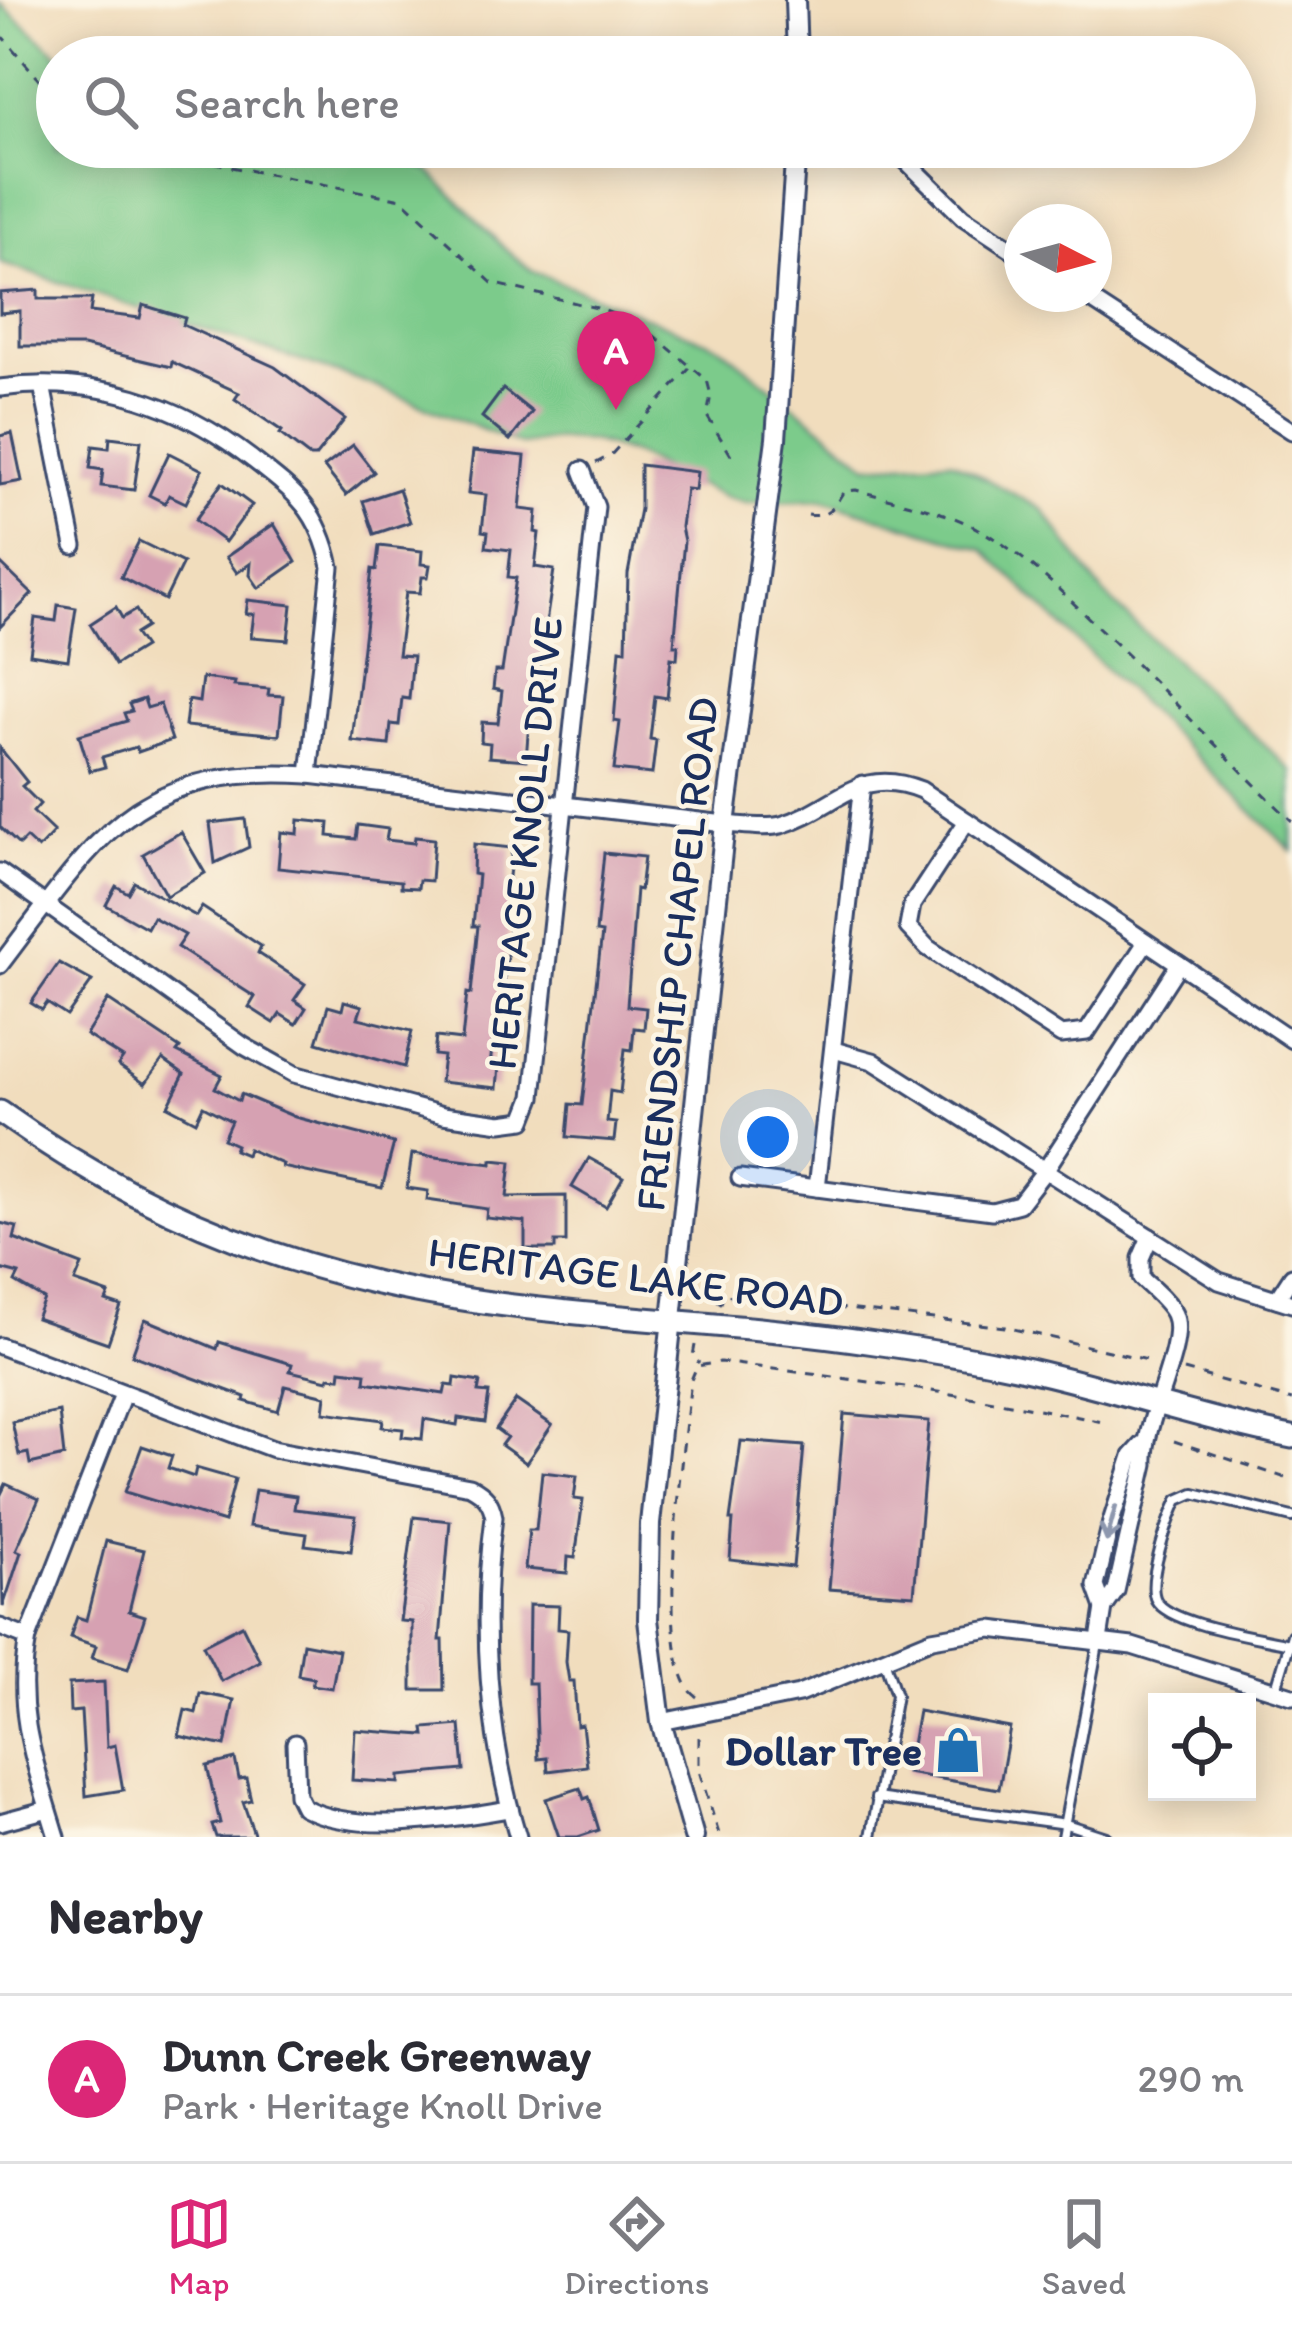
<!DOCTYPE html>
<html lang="en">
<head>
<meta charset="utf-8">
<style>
	body { margin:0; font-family:Itim,sans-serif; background:#f7f7f7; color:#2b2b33 }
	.controls { position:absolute; right:36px; bottom:36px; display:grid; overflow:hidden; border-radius:0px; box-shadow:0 6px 30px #0003 }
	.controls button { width:108px; height:108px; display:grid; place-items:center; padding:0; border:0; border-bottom:3px solid #e1e1e2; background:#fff; color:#2b2b33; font:60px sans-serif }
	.compass { position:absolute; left:1004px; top:204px; width:108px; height:108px; border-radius:50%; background:#fff; box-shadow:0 6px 30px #0003; rotate:96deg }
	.you { position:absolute; left:768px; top:1137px; width:42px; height:42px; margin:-30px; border:9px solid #fff; border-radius:50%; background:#1a73e8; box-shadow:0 0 0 18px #1a73e833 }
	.badge { display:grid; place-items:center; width:78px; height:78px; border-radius:50%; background:#db2777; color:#fff; font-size:39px; font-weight:700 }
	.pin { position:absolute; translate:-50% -99px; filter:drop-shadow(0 3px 6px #0008) }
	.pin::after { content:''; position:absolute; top:63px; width:42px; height:36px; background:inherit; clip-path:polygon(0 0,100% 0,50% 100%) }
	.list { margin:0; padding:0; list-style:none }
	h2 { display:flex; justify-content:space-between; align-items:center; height:156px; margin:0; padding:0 48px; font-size:51px }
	h2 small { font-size:39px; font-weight:400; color:#7c7c81 }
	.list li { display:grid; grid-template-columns:78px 1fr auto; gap:36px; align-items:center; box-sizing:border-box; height:168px; padding:0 48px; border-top:3px solid #e1e1e2 }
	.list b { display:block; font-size:45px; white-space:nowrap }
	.list p { margin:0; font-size:39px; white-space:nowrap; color:#7c7c81 }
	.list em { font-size:39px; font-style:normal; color:#7c7c81 }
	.icon { flex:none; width:66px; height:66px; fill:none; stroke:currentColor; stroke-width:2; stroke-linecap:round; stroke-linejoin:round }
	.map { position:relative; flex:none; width:1292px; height:1837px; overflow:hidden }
	.search { position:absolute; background:#fff; box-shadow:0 6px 30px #0003; left:36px; right:36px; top:36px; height:132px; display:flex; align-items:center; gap:30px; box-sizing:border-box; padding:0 42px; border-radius:66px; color:#7c7c81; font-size:45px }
	.sheet { height:324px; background:#fff }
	nav { display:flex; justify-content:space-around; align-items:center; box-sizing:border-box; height:168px; border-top:3px solid #e1e1e2; background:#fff; font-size:33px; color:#7c7c81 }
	nav a { display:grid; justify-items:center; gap:6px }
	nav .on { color:#db2777 }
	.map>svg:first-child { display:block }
</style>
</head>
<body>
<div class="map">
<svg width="1292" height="1837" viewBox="0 0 1292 1837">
	<rect width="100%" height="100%" fill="#fcf5e5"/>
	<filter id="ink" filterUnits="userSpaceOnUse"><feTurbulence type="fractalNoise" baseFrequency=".00833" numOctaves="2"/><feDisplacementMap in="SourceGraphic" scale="24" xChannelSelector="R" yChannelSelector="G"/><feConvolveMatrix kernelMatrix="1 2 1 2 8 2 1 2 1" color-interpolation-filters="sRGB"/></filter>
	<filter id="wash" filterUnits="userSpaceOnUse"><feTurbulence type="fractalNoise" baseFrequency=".004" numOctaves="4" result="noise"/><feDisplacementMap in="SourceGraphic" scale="48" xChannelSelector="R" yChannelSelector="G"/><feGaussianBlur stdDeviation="2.7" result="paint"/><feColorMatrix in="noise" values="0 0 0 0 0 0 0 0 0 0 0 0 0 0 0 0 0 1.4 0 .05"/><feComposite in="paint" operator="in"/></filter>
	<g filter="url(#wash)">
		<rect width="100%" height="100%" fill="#f1ddbd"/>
		<!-- park -->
		<path fill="#7bcb8b" stroke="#4b7d74" stroke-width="3" d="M0,3L61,57H57V147H324L407,163L428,170L507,251L532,271L721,347L868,465L951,460L1043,510L1103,593L1292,771V851L983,549L824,500L746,503L724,497L631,453L592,441L556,439L521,445L362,381L0,263Z"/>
		<g id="blocks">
			<!-- building -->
			<g fill="#d6a1b2">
				<path d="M38,290V299H92L90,312L140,318L143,305L185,318L183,325L275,367L345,419L315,457H310L280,434L282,431L235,399L239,393L172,362L171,367L83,346H20V311L0,313V293Z"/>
				<path d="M503,389L532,412L510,440L482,417Z"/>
				<path d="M12,433L22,481L0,485V436Z"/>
				<path d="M110,437L141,441L134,490L101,486L103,470L90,468L93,446L109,448Z"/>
				<path d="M353,445L374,472L346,495L324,467Z"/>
				<path d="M473,451L525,456L520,509L537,511L535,532L539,533L535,567L554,570L538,676H542L538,709L530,708L526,760L489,757L490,743L481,742L482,722L498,723L502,691L493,689L495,671H502L516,578L508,577L511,550L486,547L488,532L482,531L486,495L468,493Z"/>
				<path d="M169,453L202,470L186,503L169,495L165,503L149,495Z"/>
				<path d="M640,465L697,472L695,490L686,489L681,527L684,541L674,645H678L677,659L671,658L667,698L655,696L650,739L656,740L652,774L614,770L620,722L614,721L620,649L626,650L628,574L640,509Z"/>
				<path d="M222,483L252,505L225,542L195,520Z"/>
				<path d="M399,489L410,522L374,534L363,501Z"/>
				<path d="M274,524L296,562L259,588L250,575L251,563L237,573L226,557Z"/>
				<path d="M139,541L183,563L165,600L121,577Z"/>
				<path d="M379,546L422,551L421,564L430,565L428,577H422L420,593L406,592L398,655L413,656L409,699L402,698L399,725L391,724L389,745L352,741L372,569L376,570Z"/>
				<path d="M0,563L32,594L0,627Z"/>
				<path d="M248,600L292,605L288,640L251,637L254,614H246Z"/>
				<path d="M58,605L76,608L68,660L30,654L35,618L56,621Z"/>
				<path d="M116,607L122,618L136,610L146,627L135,634L144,647L115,665L90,624Z"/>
				<path d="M202,678L235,682L234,686L269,689L268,695L283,696L279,735L185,726L188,700L199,702Z"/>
				<path d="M144,699L147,708L160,704L172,740L138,752L136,747L102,757L105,767L90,771L79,735L127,721L124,713L132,711L129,704Z"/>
				<path d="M0,748L27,782L22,786L40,804L33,812L54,832L38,849L26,838L19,845L0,827Z"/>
				<path d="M245,819L249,847L215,863L210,823Z"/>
				<path d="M299,820L329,823L328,836L356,839L358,825L388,829L386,840L414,843L415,837L434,839L431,881L419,880L418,888L401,887V881L278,868L281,832L298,834Z"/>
				<path d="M181,832L205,873L166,896L143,854Z"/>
				<path d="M474,844L512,848L507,895L511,896L508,946L499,1031L494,1030L490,1066H499L497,1088L440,1082L443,1056L434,1055L436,1037L462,1040L467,993L471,994L478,926H473L478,875L473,874Z"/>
				<path d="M604,853L644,857L640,890L636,889L627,1006L646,1008L644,1029L634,1028L632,1050L625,1049L620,1093L610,1091L607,1122L616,1123L614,1141L567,1137L570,1104L582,1105L602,933L596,932Z"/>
				<path d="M134,882L196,916L202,907L261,946L258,953L305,984L294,1000L306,1008L296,1024L280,1014L274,1023L249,1007L255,997L177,947L185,935L153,917L147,928L106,905L116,886L128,893Z"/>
				<path d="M59,963L92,981L67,1016L47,1003L42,1010L31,1003Z"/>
				<path d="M108,1000L180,1048L177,1052L222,1075L215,1088L239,1101L241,1094L295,1117L394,1143L382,1188L282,1167L283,1164L248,1149L246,1155L234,1150L236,1145L223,1139L231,1121L203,1106L196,1121L168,1106L184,1074L163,1059L145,1084L118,1065L123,1058L86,1035Z"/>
				<path d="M344,1001L362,1006L358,1018L412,1031L404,1067L317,1042L328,1006L342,1010Z"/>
				<path d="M412,1154L492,1164V1160L511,1162L507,1197L566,1196V1242H555V1249H525V1222L486,1218L487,1209L427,1200L428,1191L407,1188Z"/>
				<path d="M589,1158L623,1177L606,1207L572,1187Z"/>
				<path d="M0,1223L17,1227L14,1239L82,1265L75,1282L109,1294L106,1301L121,1306L108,1343L36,1318L44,1299L15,1282L19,1274L0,1269Z"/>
				<path d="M145,1319L217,1349L219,1342L292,1364L290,1371L328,1380L329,1377L340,1378L341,1370L366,1373L365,1382L444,1394L446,1385L454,1386L455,1378L480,1382L478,1392L489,1393L485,1422L458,1418L457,1425L424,1419L422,1439L402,1437L403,1429L382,1427L383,1420L324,1412L326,1396L285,1386L278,1411L244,1401L245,1397L132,1355Z"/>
				<path d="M516,1400L552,1425L526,1463L501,1445L507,1437L496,1429Z"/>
				<path d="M59,1412L64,1456L30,1464L28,1453L19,1455L12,1422Z"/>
				<path d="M844,1414L929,1421L914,1595L829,1589Z"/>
				<path d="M741,1441L804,1446L793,1567L730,1560L733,1520H730Z"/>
				<path d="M142,1446L172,1456L168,1468L194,1477L196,1468L235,1479L224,1522L125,1492Z"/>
				<path d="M542,1472L577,1476L574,1499L583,1500L575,1558L568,1557L567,1573L525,1569L529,1530H536Z"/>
				<path d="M6,1484L39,1499L16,1550L21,1552L3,1607L0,1496Z"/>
				<path d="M255,1490L296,1496L294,1509L356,1516L351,1551L305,1545L307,1534L249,1526Z"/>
				<path d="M414,1517L450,1521L440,1640H443L444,1690H412V1622L400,1621Z"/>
				<path d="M106,1541L144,1550L129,1611L145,1616L128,1669L92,1658L96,1646L70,1637L77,1617L86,1620Z"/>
				<path d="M529,1605L559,1606L558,1629L568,1630L566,1662L569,1681H574L577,1726L582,1725L587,1766L548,1771L547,1758L538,1759L535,1683H528Z"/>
				<path d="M242,1625L260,1661L221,1681L203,1645Z"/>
				<path d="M303,1643L339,1650L332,1688L312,1685L314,1678L298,1675Z"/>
				<path d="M104,1682L107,1747L115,1745L123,1790L86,1796L81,1711L70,1712L69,1684Z"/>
				<path d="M200,1693L234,1700L225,1746L179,1736L185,1710L196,1713Z"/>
				<path d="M918,1711L1010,1728L999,1789L907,1773Z"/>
				<path d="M460,1725L464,1770L399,1776V1783L352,1780L355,1730L425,1735L424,1728Z"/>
				<path d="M235,1759L239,1779L246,1778L251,1800L243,1802L255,1837H216L212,1825L220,1823L207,1766Z"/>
				<path d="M580,1788L584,1799L589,1797L599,1830L578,1837H559L546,1799Z"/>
			</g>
		</g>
	</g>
	<g filter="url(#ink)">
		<use href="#blocks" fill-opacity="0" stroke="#3b496c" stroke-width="3"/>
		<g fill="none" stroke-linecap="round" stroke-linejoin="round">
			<defs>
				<g id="service">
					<path d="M1289,1644C1261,1637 1169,1625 1156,1600C1146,1581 1169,1519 1178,1500L1194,1493L1292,1517"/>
					<path d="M1276,1689L1292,1635"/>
					<path d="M876,1798L1066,1824L1106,1837"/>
					<path d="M871,1837L896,1695L883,1657"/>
					<path d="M1062,1837L1098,1644"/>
				</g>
				<g id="minor">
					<path d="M892,147L963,217L1022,256"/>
					<path d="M1082,294L1292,431"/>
					<path d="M42,385L74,546"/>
					<path d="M0,388C93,375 178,402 252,459C296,493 319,510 331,567L309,775"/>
					<path d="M967,821L912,905L908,927L928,948L1061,1035L1087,1032L1146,942"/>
					<path d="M0,872L244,1046L294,1074L443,1115L501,1123L524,1120L533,1097L596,507L582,470"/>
					<path d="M0,965C96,839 134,764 309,775L725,824C742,825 765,829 781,825C836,809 858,764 921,790L1292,1040"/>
					<path d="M834,1050L873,1061L1219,1281L1292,1304"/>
					<path d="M740,1178L992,1211L1019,1204L1046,1169L1179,964"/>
					<path d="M817,1188L862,784"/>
					<path d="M1277,1299L1292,1276"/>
					<path d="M0,1346L273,1449L470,1486C485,1494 491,1501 494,1517C480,1623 487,1734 518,1837"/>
					<path d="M1104,1608L1096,1586L1111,1522L1132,1456L1143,1444"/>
					<path d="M0,1627L28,1638"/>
					<path d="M1099,1640L1104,1608L1116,1591L1145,1464C1142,1422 1188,1344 1174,1314C1168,1301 1151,1288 1141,1278V1258L1150,1237"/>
					<path d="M661,1722L799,1694L932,1639L991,1629L1132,1646L1292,1696"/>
					<path d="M295,1743L297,1795L303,1807C358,1836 451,1819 509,1809"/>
					<path d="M0,1822L48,1809"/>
					<path d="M57,1837C36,1766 14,1712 28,1638L123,1394"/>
				</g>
				<g id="tertiary">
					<path d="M795,0L797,57"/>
					<path d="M694,1837L661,1722L648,1619L650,1524L725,824L776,439L796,147"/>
				</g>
				<path id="secondary" d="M0,1112C115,1194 241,1252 378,1283C541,1320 711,1318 875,1343C917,1349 959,1355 1001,1364C1099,1383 1194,1418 1292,1437"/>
			</defs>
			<!-- service casing -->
			<use href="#service" stroke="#3b496c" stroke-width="14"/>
			<!-- minor casing -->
			<use href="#minor" stroke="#3b496c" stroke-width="21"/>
			<!-- tertiary casing -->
			<use href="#tertiary" stroke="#3b496c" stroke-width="24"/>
			<!-- secondary casing -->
			<use href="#secondary" stroke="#3b496c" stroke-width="27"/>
			<!-- path -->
			<g stroke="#3b496c" stroke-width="3" stroke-dasharray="9 9" stroke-linecap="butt">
				<path d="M0,34L57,100"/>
				<path d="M162,147L231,167L402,199L492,283L597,308L640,324L707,380L711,395L707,416L734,460"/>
				<path d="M596,463L611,455L690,368"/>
				<path d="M808,515C829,518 833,508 844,491L856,490C895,501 943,509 978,529C1024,554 1061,591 1098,627C1165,690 1226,758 1292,821"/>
				<path d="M702,1290L721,1303L724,1295L1005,1327L1152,1361"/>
				<path d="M695,1345L693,1356L699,1363"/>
				<path d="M1184,1370L1292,1400"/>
				<path d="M1174,1441L1292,1480"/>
				<path d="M697,1697C650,1667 685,1436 691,1380L697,1366L720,1362C850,1379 979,1395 1107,1423"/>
				<path d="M699,1737V1771L720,1837"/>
			</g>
			<!-- service -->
			<use href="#service" stroke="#fff" stroke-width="8"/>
			<!-- minor -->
			<use href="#minor" stroke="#fff" stroke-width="15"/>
			<!-- tertiary -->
			<use href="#tertiary" stroke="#fff" stroke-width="18"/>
			<!-- secondary -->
			<use href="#secondary" stroke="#fff" stroke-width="21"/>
		</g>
		<!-- one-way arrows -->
		<defs><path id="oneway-shaft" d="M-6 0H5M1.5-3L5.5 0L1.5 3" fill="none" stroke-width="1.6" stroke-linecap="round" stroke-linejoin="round" transform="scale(3)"/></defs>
		<use stroke="#8d97ae" href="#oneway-shaft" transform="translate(1111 1524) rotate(105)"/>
	</g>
	<!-- icons -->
	<defs>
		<symbol id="shop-bare" viewBox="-9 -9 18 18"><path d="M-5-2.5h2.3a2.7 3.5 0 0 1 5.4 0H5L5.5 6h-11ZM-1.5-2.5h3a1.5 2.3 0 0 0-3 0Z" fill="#1f6fb2" stroke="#fcf5e5" stroke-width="2.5" paint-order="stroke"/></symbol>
	</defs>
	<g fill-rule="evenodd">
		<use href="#shop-bare" x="925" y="1717" width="66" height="66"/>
	</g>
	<g text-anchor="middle" stroke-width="9" stroke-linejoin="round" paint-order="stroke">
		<!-- street labels -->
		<g font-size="42" fill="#1b2f5e" stroke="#fcf5e5">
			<text transform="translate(524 843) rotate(-84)" y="15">HERITAGE KNOLL DRIVE</text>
			<text transform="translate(676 954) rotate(-84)" y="15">FRIENDSHIP CHAPEL ROAD</text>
			<text transform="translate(636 1276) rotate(7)" y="15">HERITAGE LAKE ROAD</text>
		</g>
		<!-- poi labels -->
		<g font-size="42" font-weight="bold" fill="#1b2f5e" stroke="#fcf5e5" text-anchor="end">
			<text x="922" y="1765">Dollar Tree</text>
		</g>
	</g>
</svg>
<div class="controls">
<button><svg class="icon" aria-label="locate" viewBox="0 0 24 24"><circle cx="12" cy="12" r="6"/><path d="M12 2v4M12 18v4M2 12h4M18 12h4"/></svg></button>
</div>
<svg class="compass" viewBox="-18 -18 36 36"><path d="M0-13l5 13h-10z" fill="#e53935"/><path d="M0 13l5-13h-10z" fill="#7c7c81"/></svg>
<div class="you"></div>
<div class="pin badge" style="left:616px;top:410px">A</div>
<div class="search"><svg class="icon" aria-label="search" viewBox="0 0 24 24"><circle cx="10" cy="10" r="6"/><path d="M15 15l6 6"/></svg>Search here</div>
</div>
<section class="sheet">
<h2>Nearby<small></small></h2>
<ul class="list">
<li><span class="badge">A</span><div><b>Dunn Creek Greenway</b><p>Park · Heritage Knoll Drive</p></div><em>290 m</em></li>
</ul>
</section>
<nav>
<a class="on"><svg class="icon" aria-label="map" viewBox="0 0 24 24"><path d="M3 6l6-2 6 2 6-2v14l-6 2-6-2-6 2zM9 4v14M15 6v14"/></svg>Map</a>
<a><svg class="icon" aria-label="directions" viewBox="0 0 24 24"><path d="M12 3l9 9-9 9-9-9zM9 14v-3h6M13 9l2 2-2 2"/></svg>Directions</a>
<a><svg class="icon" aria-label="saved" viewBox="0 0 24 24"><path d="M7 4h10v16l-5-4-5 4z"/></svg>Saved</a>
</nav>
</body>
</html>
